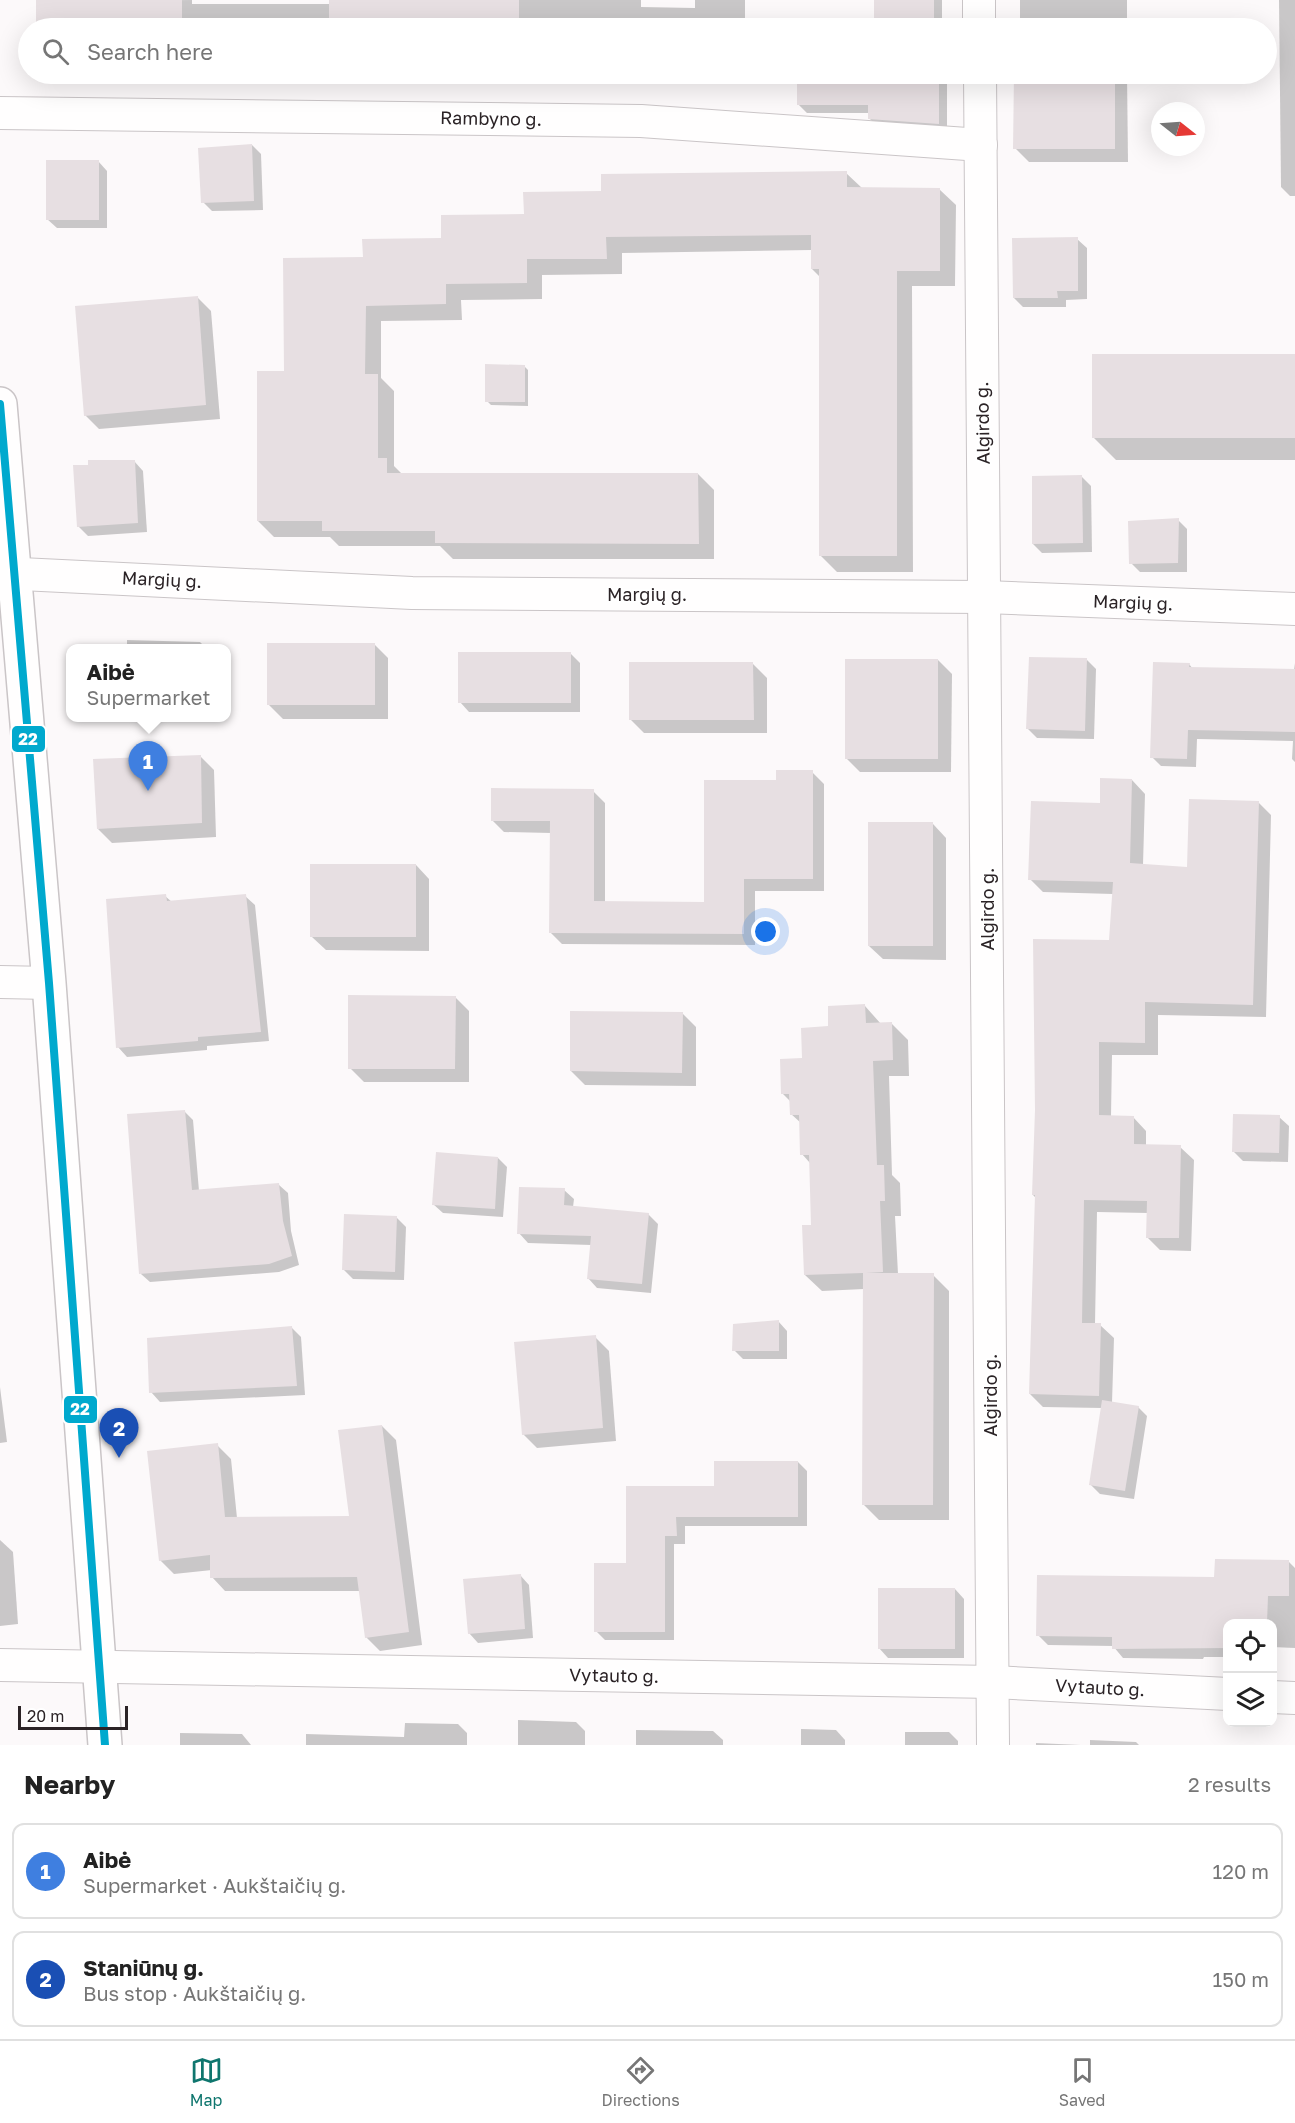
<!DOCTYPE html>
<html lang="en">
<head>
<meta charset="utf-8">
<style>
	body { margin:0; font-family:"Golos Text",sans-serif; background:#f2f2f2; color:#222 }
	.controls { position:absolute; right:18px; bottom:18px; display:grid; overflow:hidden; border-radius:12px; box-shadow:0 6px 24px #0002 }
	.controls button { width:54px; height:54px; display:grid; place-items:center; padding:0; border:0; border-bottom:2px solid #e0e0e0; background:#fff; color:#222; font:30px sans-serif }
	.compass { position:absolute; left:1151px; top:102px; width:54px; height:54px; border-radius:50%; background:#fff; box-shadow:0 6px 24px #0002; rotate:107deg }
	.scale { position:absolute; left:18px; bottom:15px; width:110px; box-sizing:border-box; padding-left:6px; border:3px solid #2b2326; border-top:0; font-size:16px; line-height:21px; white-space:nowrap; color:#2b2326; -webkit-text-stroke:4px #fff; paint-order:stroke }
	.you { position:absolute; left:766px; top:932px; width:21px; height:21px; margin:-15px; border:4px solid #fff; border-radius:50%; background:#1a73e8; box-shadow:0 0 0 9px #1a73e833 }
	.badge { display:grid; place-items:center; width:39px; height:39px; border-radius:50%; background:#0f766e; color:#fff; font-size:20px; font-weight:700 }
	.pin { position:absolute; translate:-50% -50px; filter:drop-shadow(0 2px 3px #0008) }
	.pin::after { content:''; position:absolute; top:32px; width:21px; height:18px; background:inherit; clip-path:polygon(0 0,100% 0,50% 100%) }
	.popup { position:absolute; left:66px; top:644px; width:165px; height:78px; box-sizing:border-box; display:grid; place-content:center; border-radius:12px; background:#fff; filter:drop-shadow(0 2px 4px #0005); font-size:20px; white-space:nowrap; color:#767676 }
	.popup b { font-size:22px; color:#222 }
	.popup::after { content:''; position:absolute; left:50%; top:100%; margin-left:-12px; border:12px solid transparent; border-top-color:#fff }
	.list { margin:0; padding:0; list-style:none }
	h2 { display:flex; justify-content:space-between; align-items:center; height:78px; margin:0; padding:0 24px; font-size:26px }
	h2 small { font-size:20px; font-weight:400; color:#767676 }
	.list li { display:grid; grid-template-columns:39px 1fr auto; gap:18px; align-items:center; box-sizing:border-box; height:96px; margin:0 12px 12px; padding:0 12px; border:2px solid #e0e0e0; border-radius:12px }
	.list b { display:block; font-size:22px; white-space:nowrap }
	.list p { margin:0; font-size:20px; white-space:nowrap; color:#767676 }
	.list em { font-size:20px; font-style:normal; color:#767676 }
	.icon { flex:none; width:33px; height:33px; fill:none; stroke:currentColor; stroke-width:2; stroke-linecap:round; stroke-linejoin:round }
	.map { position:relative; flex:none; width:1295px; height:1745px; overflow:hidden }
	.search { position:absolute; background:#fff; box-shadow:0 6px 24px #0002; left:18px; right:18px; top:18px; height:66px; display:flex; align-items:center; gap:15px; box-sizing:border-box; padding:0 21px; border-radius:33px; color:#767676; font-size:22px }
	.sheet { height:294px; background:#fff }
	nav { display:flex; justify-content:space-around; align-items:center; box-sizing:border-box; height:84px; border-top:2px solid #e0e0e0; background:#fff; font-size:16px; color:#767676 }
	nav a { display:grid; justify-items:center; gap:3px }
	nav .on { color:#0f766e }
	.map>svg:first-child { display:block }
</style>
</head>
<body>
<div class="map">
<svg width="1295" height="1745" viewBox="0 0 1295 1745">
	<rect width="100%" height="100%" fill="#fcf9fa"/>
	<!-- shadow -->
	<g fill="#0003">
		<path d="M192,0V4H330V0H641V7L695,8V0H745V28H38V1Z"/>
		<path d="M876,0H942V28H875Z"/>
		<rect x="1020" y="0" width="107" height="28"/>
		<path d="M1279,0H1295V196H1290L1281,187Z"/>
		<path d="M143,74H286V78L145,76Z"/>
		<path d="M798,74H947V132L878,127L869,118V113H807L798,104Z"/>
		<path d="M1015,74H1127L1128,162H1029L1015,148Z"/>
		<path d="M252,145L261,154L263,210L212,211L203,202Z"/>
		<path d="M98,161L107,171V228H57L47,219Z"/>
		<path d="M846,173L862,188L939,189L956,205L955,286H912L913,572H837L821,556L820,277L812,269V250L622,253V274L542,275V299L461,300L462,320L381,321V378L394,391V466L402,474H698L714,490V559H453L440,546H339L330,537H274L258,521L285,373L364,258L443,240L602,193Z"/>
		<path d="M1077,239L1087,248V299L1066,300V307H1023L1014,298Z"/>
		<path d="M197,297L211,311L220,419L99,429L85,415Z"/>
		<path d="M1295,355V460H1116L1094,438Z"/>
		<path d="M524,366L528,370V406L491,405L487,401Z"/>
		<path d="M134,461L143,471L147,532L88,536L78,526Z"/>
		<path d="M1082,477L1091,486L1092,552L1042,553L1033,544Z"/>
		<path d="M1178,520L1187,529V572H1140L1131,563Z"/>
		<path d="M127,640L200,642L206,648H127Z"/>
		<path d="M374,644L388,658V719H283L269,705Z"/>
		<path d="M571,654L580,663V712H469L460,702Z"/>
		<path d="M938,660L952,674L951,772H860L846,758Z"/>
		<path d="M1087,660L1096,669L1094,739L1037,738L1028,729Z"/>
		<path d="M1295,663V762L1292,759L1293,741L1197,739L1196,767L1161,766L1152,757L1189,664L1193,669L1294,670Z"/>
		<path d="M753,664L767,678V733H644L630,719Z"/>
		<path d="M200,756L214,770L216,837L112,843L98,829Z"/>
		<path d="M812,772L824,784V891H755V945L562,944L550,932L551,833L504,832L492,820L593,791L605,803V903L706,904L778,782Z"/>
		<path d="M1132,780L1145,794L1143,865L1189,868L1258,802L1271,815L1266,1017L1158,1015V1055H1112L1111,1117H1133L1146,1131V1146L1180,1147L1194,1160L1191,1251L1160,1250L1147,1237L1148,1213L1097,1212L1095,1325H1100L1114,1338L1112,1403L1138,1407L1147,1416L1134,1499L1100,1494L1091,1485L1102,1408L1043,1407L1030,1394L1036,1198L1033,1195L1110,942L1113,894L1043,892L1030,879L1101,804Z"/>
		<path d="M933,824L946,838V960L883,959L869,946Z"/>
		<path d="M416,865L429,879V951L326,950L312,937Z"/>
		<path d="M165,896L172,902L245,896L255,905L269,1041L207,1046V1050L127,1057L118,1047Z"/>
		<path d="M455,997L469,1011V1082H364L350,1068Z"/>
		<path d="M865,1006L881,1024L891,1023L908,1040L909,1076H889L892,1175L900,1183L901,1216H895L898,1274L933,1275L949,1291V1520H879L863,1504L864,1289L822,1291L805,1275L813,1226L810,1163L802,1154L801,1123L791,1114V1102L783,1094L804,1059L830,1028Z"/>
		<path d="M682,1013L696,1027V1086L585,1085L571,1071Z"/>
		<path d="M184,1111L193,1120L199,1191L279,1185L288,1193L291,1231L299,1265L279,1272L150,1282L141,1274Z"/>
		<path d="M1279,1117L1289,1126L1288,1162L1243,1161L1234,1152Z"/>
		<path d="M498,1158L507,1167L503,1217L443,1213L433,1204Z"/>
		<path d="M564,1190L574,1199L573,1207L648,1214L658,1224L651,1293L597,1288L588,1278L591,1245L528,1243L519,1233Z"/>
		<path d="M396,1217L406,1227L404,1280L353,1279L343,1269Z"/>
		<path d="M778,1321L787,1331V1359H743L734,1350Z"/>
		<path d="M292,1328L301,1337L305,1395L160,1402L151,1392Z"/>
		<path d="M595,1337L609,1351L616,1441L537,1448L523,1434Z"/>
		<path d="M0,1387L7,1442L0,1443Z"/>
		<path d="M382,1426L396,1440L422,1645L380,1651L366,1637L360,1591H225L212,1577V1570L174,1574L160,1560L217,1445L231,1459L237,1518H351Z"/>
		<path d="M798,1462L807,1471V1526H685V1544H674V1640H605L596,1631L628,1565L627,1487H715Z"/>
		<path d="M0,1540L13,1552L18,1624L0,1626Z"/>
		<path d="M1289,1562L1295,1568V1648L1272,1647V1624H1228V1657H1204L1203,1659L1123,1658L1113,1646L1048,1645L1038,1635L1216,1578Z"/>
		<path d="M520,1575L529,1585L533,1638L478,1643L469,1633Z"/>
		<path d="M955,1589L964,1599V1658H888L879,1648Z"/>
		<path d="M518,1720L576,1722L585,1731V1745H518Z"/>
		<path d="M405,1723L458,1724L467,1733V1745H306V1734L404,1737Z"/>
		<path d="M801,1729L836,1730L845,1740V1745H801Z"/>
		<path d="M636,1730L713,1731L723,1740V1745H636Z"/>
		<path d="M905,1732H949L958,1741V1745H905Z"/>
		<path d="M180,1733L242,1734L251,1745H180Z"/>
		<path d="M1090,1740L1136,1742L1139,1745H1090Z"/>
		<path d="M1036,1743L1081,1745H1036Z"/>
	</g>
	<!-- building -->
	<g fill="#e7dfe2">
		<rect x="36" y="0" width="146" height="28"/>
		<rect x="329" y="0" width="190" height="28"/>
		<rect x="874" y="0" width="60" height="28"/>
		<path d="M797,74H939V124L868,119V105H797Z"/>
		<path d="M1014,74H1115V149H1013Z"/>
		<path d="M252,144L254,201L201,203L198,148Z"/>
		<rect x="46" y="160" width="53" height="60"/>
		<path d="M847,171V187L940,188V271H897V556H819V269H811V235L606,237L607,259H527V283L446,284V304L366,306L365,374H378V458H387V473H698L699,544L435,543V531H322V521H257V371H284L283,258L363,257L362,239L441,238V215L524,214L523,192L601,191V174Z"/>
		<path d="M1078,237V291H1057L1058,298H1013L1012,238Z"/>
		<path d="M198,296L206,405L84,416L75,306Z"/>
		<rect x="1092" y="354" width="203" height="84"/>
		<path d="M485,364L525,365V402H485Z"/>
		<path d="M88,460H135L138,523L77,527L73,465H88Z"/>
		<path d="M1082,475L1083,543L1032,544V476Z"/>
		<path d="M1179,518L1178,563L1129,564L1128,521Z"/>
		<rect x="267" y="643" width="108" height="62"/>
		<rect x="458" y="652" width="113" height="51"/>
		<path d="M1029,657L1087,658L1085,731L1026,729Z"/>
		<rect x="845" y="659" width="93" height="100"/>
		<path d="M629,662H753L754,720H629Z"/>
		<path d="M1153,662L1190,663L1189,667L1295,669V732L1188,730L1187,759L1150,758Z"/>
		<path d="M201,755L202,823L97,829L93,759Z"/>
		<path d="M776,770H813V879H744V934L549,933L550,821H491V788L594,789V901L704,902V780H776Z"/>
		<path d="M1100,778L1132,779L1130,863L1187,867L1189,799L1259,801L1253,1005L1145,1002V1043L1099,1042V1115L1134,1116V1144L1181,1145L1179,1238H1146L1147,1201L1084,1200L1082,1323H1101L1099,1396L1029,1394L1035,1195H1032L1035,1110L1033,939L1109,940L1113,882L1028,880L1031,801L1100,803Z"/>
		<rect x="868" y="822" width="65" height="124"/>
		<rect x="310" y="864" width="106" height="73"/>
		<path d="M166,894L167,901L246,894L261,1032L198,1037V1041L116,1048L106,899Z"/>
		<path d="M348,995L456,996L455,1069H348Z"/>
		<path d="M865,1004L866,1023L892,1022L893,1060L873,1061L877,1165H884L885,1201H880L883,1272L866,1273H934L933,1505H862L863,1273L804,1275L802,1225H811L809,1155H800L799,1115H790L789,1094H781L780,1059L802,1058L801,1028L828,1026V1006Z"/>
		<path d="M570,1011L683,1012L682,1073L570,1071Z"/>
		<path d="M185,1110L192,1190L279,1183L283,1221L292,1256L269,1264L139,1274L127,1114Z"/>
		<path d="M1233,1114L1280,1115L1279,1153L1232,1152Z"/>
		<path d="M436,1152L498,1157L495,1209L432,1205Z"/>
		<path d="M519,1187L565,1188L564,1205L649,1213L642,1284L587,1279L591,1236L517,1234Z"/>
		<path d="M344,1214L397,1216L395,1272L342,1270Z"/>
		<path d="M779,1320V1351H732L733,1324Z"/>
		<path d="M292,1326L297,1386L149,1393L147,1338Z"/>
		<path d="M596,1335L603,1428L522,1435L514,1342Z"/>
		<path d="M1102,1400L1139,1406L1125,1491L1089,1485Z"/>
		<path d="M382,1425L409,1632L365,1638L357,1577L210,1578V1555L159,1561L147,1451L218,1443L225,1517L349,1516L338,1430Z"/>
		<path d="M714,1461H798V1517H676L677,1536H665V1632H594V1563H626V1486H714Z"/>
		<path d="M1215,1559L1289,1560V1596H1268L1267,1623H1227V1648L1112,1649V1637L1036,1636L1037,1575L1214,1577Z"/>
		<path d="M521,1574L525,1629L468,1634L463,1579Z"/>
		<rect x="878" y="1588" width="77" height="61"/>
	</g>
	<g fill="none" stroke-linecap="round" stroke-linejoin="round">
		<defs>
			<g id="minor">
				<path d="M979,0V28"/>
				<path d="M980,74L993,1745"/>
				<path d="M0,113L641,121L981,145"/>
				<path d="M0,573L412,593L985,597L1295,609"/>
				<path d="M0,982L49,983"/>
				<path d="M0,1665L993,1682L1228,1694"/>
				<path d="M1272,1697L1295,1698"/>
			</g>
			<path id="secondary" d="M0,404L49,983L105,1745"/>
		</defs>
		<!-- minor casing -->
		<use href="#minor" stroke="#cac5c7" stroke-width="34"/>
		<!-- secondary casing -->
		<use href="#secondary" stroke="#cac5c7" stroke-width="36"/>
		<!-- minor -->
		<use href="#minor" stroke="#fffefe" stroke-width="32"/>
		<!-- secondary -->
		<use href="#secondary" stroke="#fffefe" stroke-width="33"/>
		<defs>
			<path id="bus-1" d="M0,404L49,983L105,1745"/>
		</defs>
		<!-- bus-1 casing -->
		<use href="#bus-1" stroke="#fff" stroke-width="12"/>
		<!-- bus-1 -->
		<use href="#bus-1" stroke="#00a9ce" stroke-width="8"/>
	</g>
	<g text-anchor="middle" stroke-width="4.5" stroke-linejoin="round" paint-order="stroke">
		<!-- street labels -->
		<g font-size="18" fill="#2b2326" stroke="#fff">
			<text transform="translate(491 119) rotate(1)" y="6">Rambyno g.</text>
			<text transform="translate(983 423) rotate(-91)" y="6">Algirdo g.</text>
			<text transform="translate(162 580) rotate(3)" y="6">Margių g.</text>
			<text x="647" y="601">Margių g.</text>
			<text transform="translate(1133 603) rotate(2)" y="6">Margių g.</text>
			<text transform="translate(988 909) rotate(-90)" y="6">Algirdo g.</text>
			<text transform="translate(991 1395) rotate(-90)" y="6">Algirdo g.</text>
			<text transform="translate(614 1676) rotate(1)" y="6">Vytauto g.</text>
			<text transform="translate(1100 1688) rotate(3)" y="6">Vytauto g.</text>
		</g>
	</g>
	<g stroke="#fff" stroke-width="2">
		<rect x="11" y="725" width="35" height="28" rx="6" fill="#00a9ce"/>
		<rect x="63" y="1395" width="35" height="29" rx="6" fill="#00a9ce"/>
	</g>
	<g font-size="16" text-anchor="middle" font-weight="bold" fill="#fff">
		<text x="28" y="745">22</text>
		<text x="80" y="1415">22</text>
	</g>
</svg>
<div class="controls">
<button><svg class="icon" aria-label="locate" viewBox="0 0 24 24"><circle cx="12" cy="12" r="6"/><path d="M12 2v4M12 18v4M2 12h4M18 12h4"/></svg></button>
<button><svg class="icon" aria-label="layers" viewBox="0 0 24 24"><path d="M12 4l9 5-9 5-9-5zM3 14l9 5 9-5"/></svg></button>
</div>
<svg class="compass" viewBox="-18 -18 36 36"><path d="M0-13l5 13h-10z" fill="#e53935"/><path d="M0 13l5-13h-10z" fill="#767676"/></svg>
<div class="scale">20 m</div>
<div class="you"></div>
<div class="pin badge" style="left:148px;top:791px;background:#3f7fe0">1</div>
<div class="popup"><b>Aibė</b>Supermarket</div>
<div class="pin badge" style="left:119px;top:1458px;background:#1a4fb4">2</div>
<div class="search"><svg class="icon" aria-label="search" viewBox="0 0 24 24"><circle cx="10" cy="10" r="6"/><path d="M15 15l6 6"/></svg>Search here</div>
</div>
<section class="sheet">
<h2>Nearby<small>2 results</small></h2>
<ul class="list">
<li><span class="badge" style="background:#3f7fe0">1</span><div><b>Aibė</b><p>Supermarket · Aukštaičių g.</p></div><em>120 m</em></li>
<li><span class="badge" style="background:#1a4fb4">2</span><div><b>Staniūnų g.</b><p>Bus stop · Aukštaičių g.</p></div><em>150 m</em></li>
</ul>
</section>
<nav>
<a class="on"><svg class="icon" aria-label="map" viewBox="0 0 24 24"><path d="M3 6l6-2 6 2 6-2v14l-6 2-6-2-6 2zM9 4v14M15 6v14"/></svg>Map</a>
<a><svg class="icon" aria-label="directions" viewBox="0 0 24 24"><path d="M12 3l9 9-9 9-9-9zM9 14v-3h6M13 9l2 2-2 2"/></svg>Directions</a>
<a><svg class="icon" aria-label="saved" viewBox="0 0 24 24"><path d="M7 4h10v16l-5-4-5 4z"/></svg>Saved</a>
</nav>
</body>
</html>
